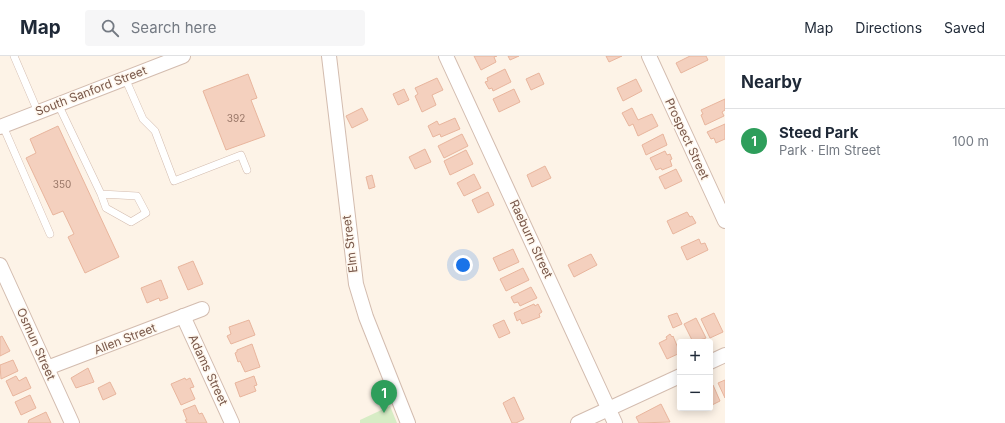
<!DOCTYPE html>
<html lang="en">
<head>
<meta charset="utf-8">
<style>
	body { margin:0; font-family:Inter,sans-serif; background:#f6f6f7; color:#1f2937 }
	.controls { position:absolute; right:12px; bottom:12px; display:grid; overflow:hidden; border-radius:4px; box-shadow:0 2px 10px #0003 }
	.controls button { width:36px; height:36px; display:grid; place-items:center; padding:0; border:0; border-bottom:1px solid #e0e1e3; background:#fff; color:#1f2937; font:20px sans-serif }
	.you { position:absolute; left:463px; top:209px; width:14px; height:14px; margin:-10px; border:3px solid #fff; border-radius:50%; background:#1a73e8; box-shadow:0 0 0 6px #1a73e833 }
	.badge { display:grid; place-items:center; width:26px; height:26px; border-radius:50%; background:#db2777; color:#fff; font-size:13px; font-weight:700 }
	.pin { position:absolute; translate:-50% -33px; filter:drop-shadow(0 1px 2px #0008) }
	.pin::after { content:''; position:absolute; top:21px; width:14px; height:12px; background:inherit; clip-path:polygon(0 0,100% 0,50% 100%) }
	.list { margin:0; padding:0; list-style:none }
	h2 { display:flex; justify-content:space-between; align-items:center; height:52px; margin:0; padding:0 16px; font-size:17px }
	h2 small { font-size:13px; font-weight:400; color:#747a83 }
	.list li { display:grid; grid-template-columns:26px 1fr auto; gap:12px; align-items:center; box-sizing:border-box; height:64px; padding:0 16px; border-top:1px solid #e0e1e3 }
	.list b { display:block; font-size:15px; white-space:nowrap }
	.list p { margin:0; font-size:13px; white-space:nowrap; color:#747a83 }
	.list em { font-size:13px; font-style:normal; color:#747a83 }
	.icon { flex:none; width:22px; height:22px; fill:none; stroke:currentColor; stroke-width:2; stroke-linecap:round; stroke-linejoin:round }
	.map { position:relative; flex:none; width:725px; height:367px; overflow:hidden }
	header { display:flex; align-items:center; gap:24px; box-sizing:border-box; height:56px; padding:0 20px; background:#fff; border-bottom:1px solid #e0e1e3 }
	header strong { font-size:19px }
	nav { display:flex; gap:22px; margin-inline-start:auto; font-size:14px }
	.search { width:280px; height:36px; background:#f6f6f7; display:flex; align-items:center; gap:10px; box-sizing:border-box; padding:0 14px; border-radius:4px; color:#747a83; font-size:15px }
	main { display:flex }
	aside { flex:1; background:#fff }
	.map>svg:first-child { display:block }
</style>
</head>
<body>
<header>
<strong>Map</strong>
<div class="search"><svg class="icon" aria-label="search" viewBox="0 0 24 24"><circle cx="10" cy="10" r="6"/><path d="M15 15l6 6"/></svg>Search here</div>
<nav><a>Map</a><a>Directions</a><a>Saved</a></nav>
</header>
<main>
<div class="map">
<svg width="725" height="367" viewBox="0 0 725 367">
	<rect width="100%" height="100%" fill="#fdf3e7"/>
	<!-- green -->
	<path fill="#d7ecc5" d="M390,350L397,367H360V364Z"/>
	<!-- building -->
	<g fill="#f4d0be" stroke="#e8b59d">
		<path d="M474,0H497L494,1L496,6L481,14Z"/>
		<path d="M508,0H519L510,4Z"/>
		<path d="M606,0H622L609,6Z"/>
		<path d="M690,0H706L708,4L681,17L676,7Z"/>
		<path d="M505,13L511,26L493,35L492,32L489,33L485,26L488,25L487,22Z"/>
		<path d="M539,17L544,28L531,34L526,23Z"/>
		<path d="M248,18L257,42L251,44L265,80L226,94L203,35Z"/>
		<path d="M437,22L443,34L432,39L436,49L422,56L415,40L418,38L415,32Z"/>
		<path d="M636,23L642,35L623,45L617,32Z"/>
		<path d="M404,33L409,44L398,49L393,38Z"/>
		<path d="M514,33L520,46L499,56L493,43Z"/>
		<path d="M725,43V54L722,56L724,60L705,69L701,59L703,58L701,54Z"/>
		<path d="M362,52L368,64L352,72L346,60Z"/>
		<path d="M632,52L638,64L652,58L658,70L638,80L633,68L629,70L622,57Z"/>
		<path d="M455,62L460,73L441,81L440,78L433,81L428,70L437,65L439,69Z"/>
		<path d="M725,68V83L716,87L714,82L711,83L707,76Z"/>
		<path d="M58,70L119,201L85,217L68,181L74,178L63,155L53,159L26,102L36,97L30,83Z"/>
		<path d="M462,78L468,90L444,102L438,90Z"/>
		<path d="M663,78L667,89L646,99L642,89Z"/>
		<path d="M425,93L431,106L415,113L409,101Z"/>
		<path d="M466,94L473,108L450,119L444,105Z"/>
		<path d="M665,95L667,99L670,98L672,103L670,104L672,110L662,114L661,112L656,114L650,102Z"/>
		<path d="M545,110L551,122L532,131L527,119Z"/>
		<path d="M676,113L682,125L665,133L659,121Z"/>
		<path d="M474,118L481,132L464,140L457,127Z"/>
		<path d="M372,119L375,131L369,133L366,121Z"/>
		<path d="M488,136L494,149L478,157L472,144Z"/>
		<path d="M687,156L690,161L692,160L696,167L673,178L667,165Z"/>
		<path d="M699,183L701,188L705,187L708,194L687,204L681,191Z"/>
		<path d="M513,193L519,206L499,215L493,202Z"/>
		<path d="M591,198L597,209L574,221L568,209Z"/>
		<path d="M193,205L203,228L188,234L178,211Z"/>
		<path d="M523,212L529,224L506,235L500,223Z"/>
		<path d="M161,224L168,242L160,245L159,242L147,247L141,232Z"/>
		<path d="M531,231L537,242L520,250L518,246L514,247L511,241Z"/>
		<path d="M534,248L535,250L538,248L542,256L539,258L540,261L522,268L520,263L517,265L514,257Z"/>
		<path d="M677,257L682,268L673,272L668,260Z"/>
		<path d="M714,257L723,276L710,282L701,263Z"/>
		<path d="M696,262L706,282L693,286L684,268Z"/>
		<path d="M249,264L255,279L231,288L227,280L231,278L229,271Z"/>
		<path d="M504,264L510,277L499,282L493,269Z"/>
		<path d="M670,278L672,281L673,280L680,297L667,303L659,287L667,283L666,281Z"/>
		<path d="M2,280L10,295L0,300V281Z"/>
		<path d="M252,288L260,311L245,316L240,305L238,306L235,297L237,296V294Z"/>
		<path d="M13,304L18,315L1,323L0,309Z"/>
		<path d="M88,312L94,326L76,332L71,322Z"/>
		<path d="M16,320L19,325L26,321L31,332L13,340L6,325Z"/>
		<path d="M254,320L257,329L254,330L256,335L240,341L235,327Z"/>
		<path d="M185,322L186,324L190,322L194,331L190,332L195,343L181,349L171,328Z"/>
		<path d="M725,324V342L718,327Z"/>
		<path d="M110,326L116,338L103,344L98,332Z"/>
		<path d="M713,329L720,345L710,350V331Z"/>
		<path d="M30,339L36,352L21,359L15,346Z"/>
		<path d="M514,341L524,363L516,367H512L503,347Z"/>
		<path d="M661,348L670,366L639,367L636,361Z"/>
		<path d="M195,349L199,358L202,357L207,367H187L185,364H187L183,354Z"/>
		<path d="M46,356L51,367H28L29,364Z"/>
	</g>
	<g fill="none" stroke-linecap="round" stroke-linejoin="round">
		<defs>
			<g id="lane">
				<path d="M14,0L38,56"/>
				<path d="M125,22L143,63L155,75L174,125L241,99L247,114"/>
				<path d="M58,48L101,138L137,140L146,157L131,166L106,152L101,138"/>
				<path d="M3,70L50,178"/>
			</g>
			<g id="street">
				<path d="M329,0L356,228L366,261L408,367"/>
				<path d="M446,0L615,367"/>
				<path d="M649,0L725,165"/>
				<path d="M0,71L183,0"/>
				<path d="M0,209L72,367"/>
				<path d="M183,260L232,367"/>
				<path d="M710,306L725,299"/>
				<path d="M47,312L202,253"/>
				<path d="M578,367L680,320"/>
			</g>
		</defs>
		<!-- lane casing -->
		<use href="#lane" stroke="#d3bcaf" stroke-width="8"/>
		<!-- street casing -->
		<use href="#street" stroke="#d3bcaf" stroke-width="16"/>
		<!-- lane -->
		<use href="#lane" stroke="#fff" stroke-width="7"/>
		<!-- street -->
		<use href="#street" stroke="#fff" stroke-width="14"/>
	</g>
	<g text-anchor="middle" stroke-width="3" stroke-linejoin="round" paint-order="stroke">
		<!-- number labels -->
		<g font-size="10" fill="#987667">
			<text x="236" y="66">392</text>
			<text x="62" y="132">350</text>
		</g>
		<!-- street labels -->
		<g font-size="12" fill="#79584a" stroke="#fff8ef">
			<text transform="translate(91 35) rotate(-21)" y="4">South Sanford Street</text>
			<text transform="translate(687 83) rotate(65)" y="4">Prospect Street</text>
			<text transform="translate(531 183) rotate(65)" y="4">Raeburn Street</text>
			<text transform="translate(350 188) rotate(-97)" y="4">Elm Street</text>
			<text transform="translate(125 283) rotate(-21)" y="4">Allen Street</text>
			<text transform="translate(36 288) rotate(66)" y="4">Osmun Street</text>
			<text transform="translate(208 314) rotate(65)" y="4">Adams Street</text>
		</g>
	</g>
</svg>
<div class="controls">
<button>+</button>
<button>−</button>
</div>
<div class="you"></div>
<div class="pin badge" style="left:384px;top:357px;background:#2e9e5b">1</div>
</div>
<aside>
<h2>Nearby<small></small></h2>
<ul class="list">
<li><span class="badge" style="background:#2e9e5b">1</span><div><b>Steed Park</b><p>Park · Elm Street</p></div><em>100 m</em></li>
</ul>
</aside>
</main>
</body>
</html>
